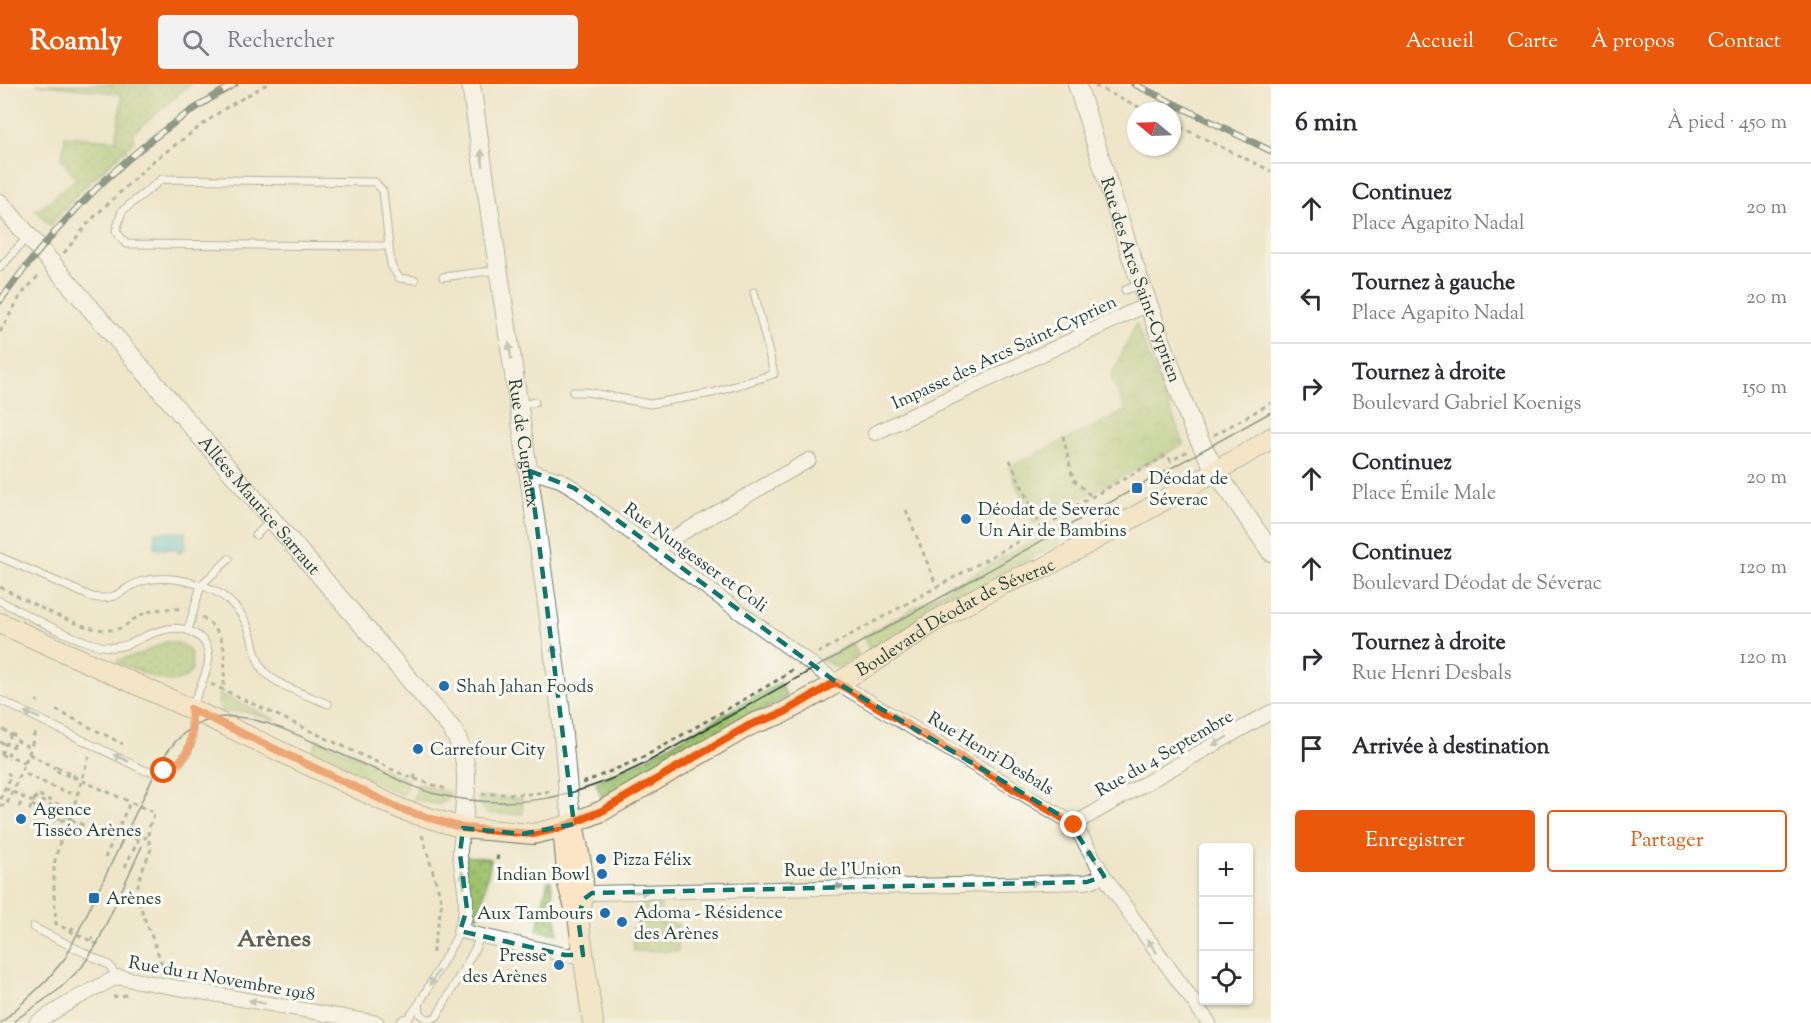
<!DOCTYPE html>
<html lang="fr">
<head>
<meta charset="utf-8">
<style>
	body { margin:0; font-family:"Sorts Mill Goudy",serif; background:#f2f2f3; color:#2b2b33 }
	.controls { position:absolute; right:18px; bottom:18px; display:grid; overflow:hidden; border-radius:6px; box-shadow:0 2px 4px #0004 }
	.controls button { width:54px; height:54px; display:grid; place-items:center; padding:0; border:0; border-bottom:2px solid #e1e1e2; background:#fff; color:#2b2b33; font:30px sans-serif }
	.compass { position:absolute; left:1127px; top:18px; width:54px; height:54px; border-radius:50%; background:#fff; box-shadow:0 2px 4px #0004; rotate:289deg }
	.stop { position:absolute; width:18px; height:18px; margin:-14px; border:4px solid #ea580c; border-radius:50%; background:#fff }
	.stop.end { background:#ea580c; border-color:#fff; box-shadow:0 2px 6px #0008 }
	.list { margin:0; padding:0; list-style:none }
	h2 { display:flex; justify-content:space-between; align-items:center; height:78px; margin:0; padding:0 24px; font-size:26px }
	h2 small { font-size:20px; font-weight:400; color:#7c7c81 }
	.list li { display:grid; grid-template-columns:39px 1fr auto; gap:18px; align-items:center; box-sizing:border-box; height:90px; padding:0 24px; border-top:2px solid #e1e1e2 }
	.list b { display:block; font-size:22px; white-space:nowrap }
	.list p { margin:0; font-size:20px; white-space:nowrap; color:#7c7c81 }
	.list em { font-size:20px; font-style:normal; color:#7c7c81 }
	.actions { display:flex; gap:12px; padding:18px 24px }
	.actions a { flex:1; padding:14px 0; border:2px solid #ea580c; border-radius:6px; text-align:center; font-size:21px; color:#ea580c }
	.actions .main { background:#ea580c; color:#fff }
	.icon { flex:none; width:33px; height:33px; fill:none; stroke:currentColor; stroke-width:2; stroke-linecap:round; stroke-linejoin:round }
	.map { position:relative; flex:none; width:1271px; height:939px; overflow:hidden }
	header { display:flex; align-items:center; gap:36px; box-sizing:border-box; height:84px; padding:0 30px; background:#ea580c; color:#fff }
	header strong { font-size:28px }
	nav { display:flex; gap:33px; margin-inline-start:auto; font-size:21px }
	.search { width:420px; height:54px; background:#f2f2f3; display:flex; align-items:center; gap:15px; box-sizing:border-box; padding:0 21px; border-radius:6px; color:#7c7c81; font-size:22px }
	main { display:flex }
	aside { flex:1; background:#fff }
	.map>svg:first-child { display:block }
</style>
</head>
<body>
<header>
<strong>Roamly</strong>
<div class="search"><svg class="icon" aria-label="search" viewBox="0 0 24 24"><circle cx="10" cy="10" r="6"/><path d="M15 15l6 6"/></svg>Rechercher</div>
<nav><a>Accueil</a><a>Carte</a><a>À propos</a><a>Contact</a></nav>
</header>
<main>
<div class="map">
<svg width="1271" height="939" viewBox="0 0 1271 939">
	<defs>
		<pattern id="grass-dots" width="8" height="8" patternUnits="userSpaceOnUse" patternTransform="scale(1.5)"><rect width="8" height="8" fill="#9fc26c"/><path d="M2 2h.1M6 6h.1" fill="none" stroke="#819f5a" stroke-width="1.8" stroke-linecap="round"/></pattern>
		<pattern id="park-crowns" width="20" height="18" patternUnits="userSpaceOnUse" patternTransform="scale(1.5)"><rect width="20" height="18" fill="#9fc26c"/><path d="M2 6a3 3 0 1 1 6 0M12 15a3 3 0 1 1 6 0" fill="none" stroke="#819f5a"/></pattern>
	</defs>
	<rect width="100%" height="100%" fill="#fdfcf7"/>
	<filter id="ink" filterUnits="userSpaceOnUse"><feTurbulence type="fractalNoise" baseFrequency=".0167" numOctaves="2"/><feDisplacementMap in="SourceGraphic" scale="12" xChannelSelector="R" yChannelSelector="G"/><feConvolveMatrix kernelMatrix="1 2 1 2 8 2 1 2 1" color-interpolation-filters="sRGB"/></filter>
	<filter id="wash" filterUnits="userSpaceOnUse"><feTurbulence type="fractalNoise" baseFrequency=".008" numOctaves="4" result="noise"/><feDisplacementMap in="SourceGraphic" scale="24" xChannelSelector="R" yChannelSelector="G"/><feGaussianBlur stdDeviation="1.35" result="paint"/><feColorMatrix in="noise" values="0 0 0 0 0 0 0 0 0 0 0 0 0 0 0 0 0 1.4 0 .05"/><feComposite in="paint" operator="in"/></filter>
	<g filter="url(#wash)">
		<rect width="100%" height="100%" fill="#efe6ca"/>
		<!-- grass -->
		<g fill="url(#grass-dots)" stroke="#5f8050" stroke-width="1.5">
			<path d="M36,0H191L133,49L134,58L81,106L50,142L35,125H40L76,95L62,76L65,52L116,56L122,13L118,9Z"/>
			<path d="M1051,446L1058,459L870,565L863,553Z"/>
			<path d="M165,558C177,558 184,559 191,569L192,586C179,606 158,594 140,588V585L136,586L117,579L118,576L139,571Z"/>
			<path d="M852,559L859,572L838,584L822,576Z"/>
			<path d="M780,599L787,613L640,695L602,713L596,699L597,697L642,677Z"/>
			<path d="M219,609L276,636L246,628H222L218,618Z"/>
			<path d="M318,655L408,696L402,711L311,670Z"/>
			<path d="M419,700L450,709L446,716L439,721L413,715Z"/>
			<path d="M478,713L522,714L523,730H487L481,722Z"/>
			<path d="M464,772L491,775L479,832L471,830Z"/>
			<path d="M548,797H551L558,850L537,846Z"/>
			<path d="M661,816L660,840H678V867H634L632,844L641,842L639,817Z"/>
		</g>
		<!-- park -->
		<path fill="url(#park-crowns)" stroke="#5f8050" stroke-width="1.5" d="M1136,240L1184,360L1033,440L1009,383L1126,327L1111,293Z"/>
		<!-- water -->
		<path fill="#59c1d6" stroke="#3c7f85" stroke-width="1.5" d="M155,448H185V465H181V469H178L177,465H155Z"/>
	</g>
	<g filter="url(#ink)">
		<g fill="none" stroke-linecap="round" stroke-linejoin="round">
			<defs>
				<g id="service">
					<path d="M389,162L383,107L375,98L162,95L122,127L116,147L126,160L389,162L391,181L399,194L415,196"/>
					<path d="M0,184L28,152"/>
					<path d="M443,193L498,186"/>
					<path d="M1125,206L1140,201"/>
					<path d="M573,308H587L650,320L712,309L774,290L754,208"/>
					<path d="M521,321L535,318"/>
					<path d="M256,451L272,436"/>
					<path d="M0,473L92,513C120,518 121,503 143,497C161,492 180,495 197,500C221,506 242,524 250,548C254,561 255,575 263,586C276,602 310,612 328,620"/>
					<path d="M0,517C26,530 81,561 109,563C129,565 141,551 160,547C172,543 184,543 195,550C224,566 199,602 192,623C188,634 195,647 191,659C183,683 169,688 146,687L0,616"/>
					<path d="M188,546L201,501L229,475"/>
					<path d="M33,843L109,881L117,893"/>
					<path d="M419,920L420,930C426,935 430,937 437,932L476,863L479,853"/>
					<path d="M405,938L419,920L460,847"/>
				</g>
				<g id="minor">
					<path d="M875,349L1148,220"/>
					<path d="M530,387L560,396L574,404L611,434L836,598L1074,740L1104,792L1135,837L1209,939"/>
					<path d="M654,465L809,376"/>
					<path d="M1074,740L1271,628"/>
					<path d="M463,744C462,754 459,763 460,773C463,798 472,823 460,847L565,871H583"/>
					<path d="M584,815L592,809L1087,798L1104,792"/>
					<path d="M36,939L73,916L117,893L377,939"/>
					<path d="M404,939L405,938"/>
				</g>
				<g id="tertiary">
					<path id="s1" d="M471,0C499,196 531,392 556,588C562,631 565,675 569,719L574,738"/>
					<path id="s2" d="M1077,0L1131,172L1192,342L1215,386L1271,468"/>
					<path id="s3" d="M0,119L452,645C473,678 465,708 463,744"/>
				</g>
				<g id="secondary">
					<path id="s4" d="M0,539L191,625L403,726L463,744L533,750L563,743L602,727L750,641L783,629L871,580L932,539L1000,501L1044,484L1251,367L1271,354"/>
					<path d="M563,743L568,801L578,833L593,939"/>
					<path d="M574,744C579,771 588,801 580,827"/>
				</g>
			</defs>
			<!-- service casing -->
			<use href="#service" stroke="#687868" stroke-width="9"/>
			<!-- minor casing -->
			<use href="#minor" stroke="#687868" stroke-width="16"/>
			<!-- tertiary casing -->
			<use href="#tertiary" stroke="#687868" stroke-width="20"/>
			<!-- secondary casing -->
			<use href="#secondary" stroke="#687868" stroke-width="22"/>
			<!-- path -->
			<g stroke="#687868" stroke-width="3" stroke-dasharray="4.5 4.5" stroke-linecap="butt">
				<path d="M1095,2L1147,27"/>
				<path d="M1172,39L1271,87"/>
				<path d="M64,169L91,136L152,78L224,25L267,0"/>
				<path d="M0,248L21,211L39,191"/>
				<path d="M1214,351L1271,319"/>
				<path d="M1063,352L1073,395L1092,413"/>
				<path d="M1010,376L1041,445"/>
				<path d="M906,426L937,503"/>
				<path d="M0,503C27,516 89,553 117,545C125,543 130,538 137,533C151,525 166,524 182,525"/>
				<path d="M202,533C233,556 223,575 224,607"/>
				<path d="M818,569L1041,445L1064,432L1068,426L1167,371L1171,377L1188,367"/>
				<path d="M211,600L406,692L449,706"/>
				<path d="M37,618L38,616"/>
				<path d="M56,626L123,660"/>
				<path d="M11,650L19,653"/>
				<path d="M0,658L6,660"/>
				<path d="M1,670L11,650L2,645"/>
				<path d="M1,670L9,675"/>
				<path d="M29,670L55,684"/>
				<path d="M89,672L70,735L61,754L54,780V811L56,840L97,860V862"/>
				<path d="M25,679L8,671L16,656L31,664"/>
				<path d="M57,683L74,691V693L73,694L55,686V684Z"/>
				<path d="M26,690L64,708L77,710"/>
				<path d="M74,693L155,729C148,745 146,748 151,765C147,776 140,789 138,801C134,821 160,864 163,888"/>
				<path d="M414,695L416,688"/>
				<path d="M583,699L642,674L783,593L795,583"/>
				<path d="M5,704L33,718"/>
				<path d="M482,710H529L553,707"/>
				<path d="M35,714L30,725L56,737L70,735"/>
				<path d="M0,715L11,691L7,689"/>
				<path d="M0,721L6,722L31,664L35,646"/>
				<path d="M32,721L58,734H65"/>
				<path d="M19,723L23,714"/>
				<path d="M70,735L63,723L37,710L35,714L61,727L70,735L113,755"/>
				<path d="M118,746L138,756"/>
				<path d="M46,747L61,754"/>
				<path d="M422,751L442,818L432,872"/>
				<path d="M105,774L130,718"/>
				<path d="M497,776L498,771"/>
				<path d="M125,783L138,756L147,753"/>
				<path d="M641,834H652L653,821"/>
				<path d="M71,847L74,841"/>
				<path d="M91,857L94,851"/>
				<path d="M113,913L127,911"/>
			</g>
			<!-- service -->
			<use href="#service" stroke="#fff" stroke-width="7"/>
			<!-- minor -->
			<use href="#minor" stroke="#fff" stroke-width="14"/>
			<!-- tertiary -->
			<use href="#tertiary" stroke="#fff" stroke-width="18"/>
			<!-- secondary -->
			<use href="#secondary" stroke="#fce5c4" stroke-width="20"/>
			<!-- tram -->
			<g stroke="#1f3d34" stroke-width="1.5">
				<path d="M14,937L57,907L82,883L97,860L142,762"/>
				<path d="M1,939L46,897L66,873L160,679C201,608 258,633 318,660C340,670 363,680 385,690C402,697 419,706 436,710C513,728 574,715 644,680L1271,328"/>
			</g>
			<defs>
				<g id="rail">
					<path d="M1134,0L1271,67"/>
					<path d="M0,217C63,130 140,53 235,0"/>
				</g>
			</defs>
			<!-- rail casing -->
			<use href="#rail" stroke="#1f3d34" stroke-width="7"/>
			<!-- rail -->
			<use href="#rail" stroke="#fdfcf7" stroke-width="4.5" stroke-dasharray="14" stroke-linecap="butt"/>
		</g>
		<!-- one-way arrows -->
		<defs><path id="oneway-solid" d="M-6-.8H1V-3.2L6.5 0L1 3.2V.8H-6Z" transform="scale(1.5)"/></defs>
		<g fill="#8f9e9a">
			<use href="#oneway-solid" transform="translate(482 74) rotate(-98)"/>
			<use href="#oneway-solid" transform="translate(510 267) rotate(-99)"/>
			<use href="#oneway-solid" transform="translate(554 569) rotate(-98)"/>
			<use href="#oneway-solid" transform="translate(32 631) rotate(-156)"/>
			<use href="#oneway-solid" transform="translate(1220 657) rotate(150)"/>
			<use href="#oneway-solid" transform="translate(121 674) rotate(-154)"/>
			<use href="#oneway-solid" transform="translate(1092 771) rotate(-120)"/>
			<use href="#oneway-solid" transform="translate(463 796) rotate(-97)"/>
			<use href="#oneway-solid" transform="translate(1030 799) rotate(-1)"/>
			<use href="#oneway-solid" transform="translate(835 803) rotate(-1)"/>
			<use href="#oneway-solid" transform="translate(640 808) rotate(-1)"/>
			<use href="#oneway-solid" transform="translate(1152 862) rotate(-126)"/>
			<use href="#oneway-solid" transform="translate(434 894) rotate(120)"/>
			<use href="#oneway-solid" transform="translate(257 918) rotate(-170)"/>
		</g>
	</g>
	<g fill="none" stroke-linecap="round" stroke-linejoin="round" filter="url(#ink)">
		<!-- route -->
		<path stroke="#ea580c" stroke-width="8" d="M164,687C194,675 194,653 191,625L403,726L463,744L533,750L563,743L602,727L750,641L783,629L836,598L1074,741"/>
	</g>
	<!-- marked area -->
	<path d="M0 0H1271V939H0ZM530,387L574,404L836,598L1068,736L1104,792L1087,798L592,809L584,815L578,833L583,871H565L460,847L467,825L460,770L463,744L522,750L574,740Z" fill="#efe6ca" fill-opacity=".55" fill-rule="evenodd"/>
	<path fill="none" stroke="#0f766e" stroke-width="4.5" stroke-dasharray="12 8" stroke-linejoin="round" d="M530,387L574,404L836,598L1068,736L1104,792L1087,798L592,809L584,815L578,833L583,871H565L460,847L467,825L460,770L463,744L522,750L574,740Z"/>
	<!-- markers -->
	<g fill="#1f6fb2" stroke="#fdfcf7" stroke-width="2">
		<rect x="1131" y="398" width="12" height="12" rx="3"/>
		<circle cx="966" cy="435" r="6"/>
		<circle cx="444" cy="602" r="6"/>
		<circle cx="418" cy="665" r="6"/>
		<circle cx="21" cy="735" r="6"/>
		<circle cx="601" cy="775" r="6"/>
		<circle cx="602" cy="790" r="6"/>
		<rect x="88" y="808" width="12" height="12" rx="3"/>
		<circle cx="605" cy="829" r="6"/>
		<circle cx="622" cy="838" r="6"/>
		<circle cx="559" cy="881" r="6"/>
	</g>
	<g text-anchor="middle" stroke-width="6" stroke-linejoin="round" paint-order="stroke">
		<!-- street labels -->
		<g font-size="18" fill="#1f3d34" stroke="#fdfcf7">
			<text dy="6" stroke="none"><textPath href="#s2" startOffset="206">Rue des Arcs Saint-Cyprien</textPath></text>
			<text transform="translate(1004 268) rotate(-25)" y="6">Impasse des Arcs Saint-Cyprien</text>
			<text dy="6" stroke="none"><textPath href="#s1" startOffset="363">Rue de Cugnaux</textPath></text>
			<text dy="6" stroke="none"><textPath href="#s3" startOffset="398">Allées Maurice Sarraut</textPath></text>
			<text transform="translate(696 473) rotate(36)" y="6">Rue Nungesser et Coli</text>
			<text dy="6" stroke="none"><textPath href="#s4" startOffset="1054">Boulevard Déodat de Séverac</textPath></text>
			<text transform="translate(991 669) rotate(31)" y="6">Rue Henri Desbals</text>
			<text transform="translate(1164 669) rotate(-30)" y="6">Rue du 4 Septembre</text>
			<text transform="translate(843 785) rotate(-1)" y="6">Rue de l'Union</text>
			<text transform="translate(222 894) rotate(10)" y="6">Rue du 11 Novembre 1918</text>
		</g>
		<!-- poi labels -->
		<g font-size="18" fill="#1f3d34" stroke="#fdfcf7" text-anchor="start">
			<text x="1149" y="400">Déodat de<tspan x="1149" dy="21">Séverac</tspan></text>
			<text x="978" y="431">Déodat de Severac<tspan x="978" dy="21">Un Air de Bambins</tspan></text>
			<text x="456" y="608">Shah Jahan Foods</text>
			<text x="430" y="671">Carrefour City</text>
			<text x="33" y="731">Agence<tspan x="33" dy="21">Tisséo Arènes</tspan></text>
			<text x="613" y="781">Pizza Félix</text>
			<text x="590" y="796" text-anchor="end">Indian Bowl</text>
			<text x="106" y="820">Arènes</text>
			<text x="634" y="834">Adoma - Résidence<tspan x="634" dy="21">des Arènes</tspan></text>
			<text x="593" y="835" text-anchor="end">Aux Tambours</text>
			<text x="547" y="877" text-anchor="end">Presse<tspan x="547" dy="21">des Arènes</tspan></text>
		</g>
		<!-- district labels -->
		<g font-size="24" font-weight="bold" fill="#615f52" stroke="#fdfcf7">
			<text x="274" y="862">Arènes</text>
		</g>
	</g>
</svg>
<div class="controls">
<button>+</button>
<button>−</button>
<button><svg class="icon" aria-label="locate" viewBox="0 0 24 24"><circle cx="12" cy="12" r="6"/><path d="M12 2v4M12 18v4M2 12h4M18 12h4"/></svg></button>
</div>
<svg class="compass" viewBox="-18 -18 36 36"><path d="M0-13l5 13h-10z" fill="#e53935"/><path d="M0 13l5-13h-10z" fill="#7c7c81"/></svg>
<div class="stop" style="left:164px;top:687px"></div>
<div class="stop end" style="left:1074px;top:741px"></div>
</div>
<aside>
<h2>6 min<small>À pied · 450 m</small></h2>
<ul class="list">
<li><svg class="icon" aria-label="ahead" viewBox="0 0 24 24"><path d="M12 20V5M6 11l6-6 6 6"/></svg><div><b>Continuez</b><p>Place Agapito Nadal</p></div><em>20 m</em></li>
<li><svg class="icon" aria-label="left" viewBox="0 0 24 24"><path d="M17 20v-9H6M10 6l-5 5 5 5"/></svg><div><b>Tournez à gauche</b><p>Place Agapito Nadal</p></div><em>20 m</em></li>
<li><svg class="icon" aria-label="right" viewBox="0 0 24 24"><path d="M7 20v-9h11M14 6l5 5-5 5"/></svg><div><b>Tournez à droite</b><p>Boulevard Gabriel Koenigs</p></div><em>150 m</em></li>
<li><svg class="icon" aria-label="ahead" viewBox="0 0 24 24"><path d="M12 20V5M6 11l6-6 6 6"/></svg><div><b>Continuez</b><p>Place Émile Male</p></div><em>20 m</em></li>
<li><svg class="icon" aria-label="ahead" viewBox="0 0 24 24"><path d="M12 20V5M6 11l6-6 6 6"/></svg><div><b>Continuez</b><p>Boulevard Déodat de Séverac</p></div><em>120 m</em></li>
<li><svg class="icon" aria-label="right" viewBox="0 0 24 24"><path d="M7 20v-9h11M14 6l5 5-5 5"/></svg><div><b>Tournez à droite</b><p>Rue Henri Desbals</p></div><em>120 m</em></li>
<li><svg class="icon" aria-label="arrive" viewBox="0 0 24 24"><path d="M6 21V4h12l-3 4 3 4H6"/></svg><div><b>Arrivée à destination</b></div></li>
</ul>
<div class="actions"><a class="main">Enregistrer</a><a>Partager</a></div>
</aside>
</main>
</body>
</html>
